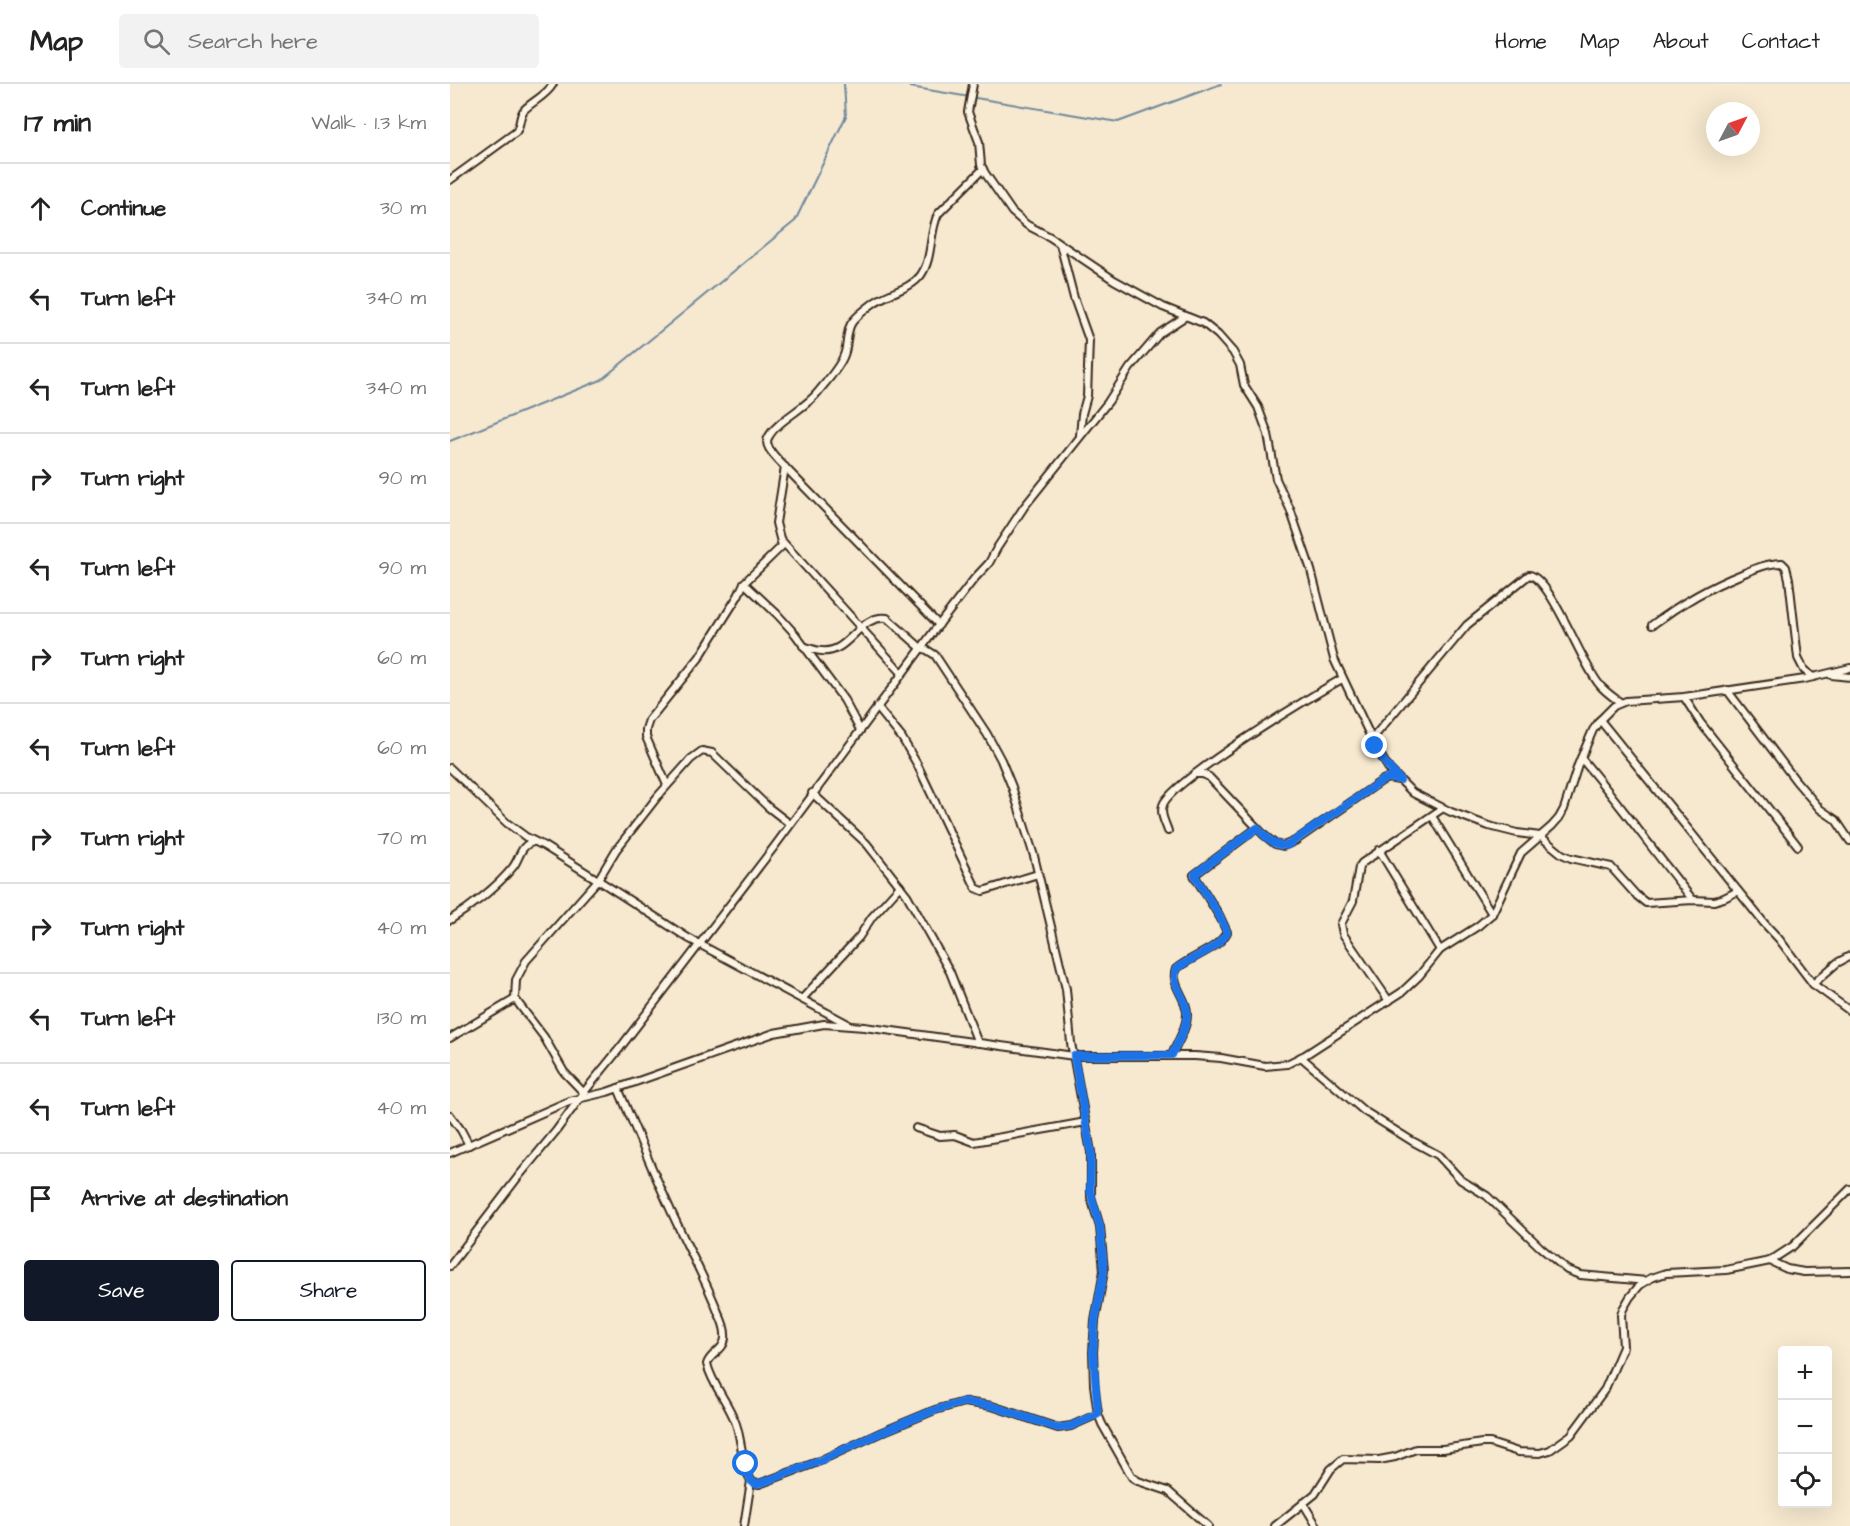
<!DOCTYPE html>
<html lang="en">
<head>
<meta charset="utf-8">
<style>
	body { margin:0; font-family:"Architects Daughter",sans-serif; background:#f2f2f2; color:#222 }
	.controls { position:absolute; right:18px; bottom:18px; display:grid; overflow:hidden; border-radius:6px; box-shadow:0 6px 24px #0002 }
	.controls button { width:54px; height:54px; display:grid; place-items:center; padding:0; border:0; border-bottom:2px solid #e0e0e0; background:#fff; color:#222; font:30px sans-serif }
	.compass { position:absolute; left:1256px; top:18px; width:54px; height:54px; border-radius:50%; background:#fff; box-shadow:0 6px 24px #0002; rotate:49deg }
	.stop { position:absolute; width:18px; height:18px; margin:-14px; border:4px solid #1a73e8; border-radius:50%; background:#fff }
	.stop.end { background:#1a73e8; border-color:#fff; box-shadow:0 2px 6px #0008 }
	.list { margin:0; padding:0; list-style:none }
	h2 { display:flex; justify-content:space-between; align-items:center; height:78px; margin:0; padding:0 24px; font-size:26px }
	h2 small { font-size:20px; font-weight:400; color:#767676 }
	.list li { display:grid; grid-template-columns:39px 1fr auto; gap:18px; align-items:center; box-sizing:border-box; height:90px; padding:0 24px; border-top:2px solid #e0e0e0 }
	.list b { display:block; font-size:22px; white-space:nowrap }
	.list em { font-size:20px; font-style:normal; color:#767676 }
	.actions { display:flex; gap:12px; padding:18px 24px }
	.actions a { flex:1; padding:14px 0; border:2px solid #111827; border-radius:6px; text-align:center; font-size:21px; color:#111827 }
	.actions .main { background:#111827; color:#fff }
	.icon { flex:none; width:33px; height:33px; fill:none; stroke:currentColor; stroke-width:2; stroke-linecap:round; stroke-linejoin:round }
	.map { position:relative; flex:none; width:1400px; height:1442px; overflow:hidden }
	header { display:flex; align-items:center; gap:36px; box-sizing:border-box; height:84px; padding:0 30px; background:#fff; border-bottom:2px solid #e0e0e0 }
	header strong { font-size:28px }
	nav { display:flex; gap:33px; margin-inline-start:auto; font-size:21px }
	.search { width:420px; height:54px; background:#f2f2f2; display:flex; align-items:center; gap:15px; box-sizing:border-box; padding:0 21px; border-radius:6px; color:#767676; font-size:22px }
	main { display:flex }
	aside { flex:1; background:#fff }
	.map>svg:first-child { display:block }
</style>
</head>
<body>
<header>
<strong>Map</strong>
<div class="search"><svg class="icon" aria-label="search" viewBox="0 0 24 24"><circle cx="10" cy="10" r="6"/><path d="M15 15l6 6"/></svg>Search here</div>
<nav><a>Home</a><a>Map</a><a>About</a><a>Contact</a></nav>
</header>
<main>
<aside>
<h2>17 min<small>Walk · 1.3 km</small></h2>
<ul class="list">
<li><svg class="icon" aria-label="ahead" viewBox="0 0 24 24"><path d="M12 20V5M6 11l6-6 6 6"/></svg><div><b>Continue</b></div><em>30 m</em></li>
<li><svg class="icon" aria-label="left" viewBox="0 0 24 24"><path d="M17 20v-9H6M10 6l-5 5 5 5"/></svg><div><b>Turn left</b></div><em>340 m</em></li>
<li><svg class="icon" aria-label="left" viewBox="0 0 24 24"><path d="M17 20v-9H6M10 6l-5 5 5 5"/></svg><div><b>Turn left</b></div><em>340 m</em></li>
<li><svg class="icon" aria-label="right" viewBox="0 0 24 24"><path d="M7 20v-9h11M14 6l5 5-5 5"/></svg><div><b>Turn right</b></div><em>90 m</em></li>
<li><svg class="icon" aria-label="left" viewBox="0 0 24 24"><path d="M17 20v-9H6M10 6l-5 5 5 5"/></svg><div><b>Turn left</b></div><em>90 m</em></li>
<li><svg class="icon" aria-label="right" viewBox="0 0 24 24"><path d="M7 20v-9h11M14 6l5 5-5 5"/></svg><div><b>Turn right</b></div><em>60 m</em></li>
<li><svg class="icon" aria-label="left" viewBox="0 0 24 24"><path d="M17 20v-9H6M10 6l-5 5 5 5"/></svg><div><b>Turn left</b></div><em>60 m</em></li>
<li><svg class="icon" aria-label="right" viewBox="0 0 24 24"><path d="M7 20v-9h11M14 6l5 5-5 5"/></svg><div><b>Turn right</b></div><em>70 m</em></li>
<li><svg class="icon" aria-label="right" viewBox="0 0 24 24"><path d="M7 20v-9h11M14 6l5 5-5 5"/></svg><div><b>Turn right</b></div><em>40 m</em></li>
<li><svg class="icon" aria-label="left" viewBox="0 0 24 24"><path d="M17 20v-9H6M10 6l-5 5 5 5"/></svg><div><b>Turn left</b></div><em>130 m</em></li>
<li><svg class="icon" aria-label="left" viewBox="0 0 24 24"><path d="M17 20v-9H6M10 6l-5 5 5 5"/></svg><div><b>Turn left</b></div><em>40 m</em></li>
<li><svg class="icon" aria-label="arrive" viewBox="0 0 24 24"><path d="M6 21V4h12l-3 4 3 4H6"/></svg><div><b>Arrive at destination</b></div></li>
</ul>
<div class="actions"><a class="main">Save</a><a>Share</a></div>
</aside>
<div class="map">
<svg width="1400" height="1442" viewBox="0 0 1400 1442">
	<rect width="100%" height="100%" fill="#f6e9cf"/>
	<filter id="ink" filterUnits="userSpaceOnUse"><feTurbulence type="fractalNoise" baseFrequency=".0167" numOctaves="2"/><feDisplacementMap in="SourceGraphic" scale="12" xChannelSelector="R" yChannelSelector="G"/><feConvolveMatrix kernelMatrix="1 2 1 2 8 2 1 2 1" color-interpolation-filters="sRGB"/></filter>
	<g filter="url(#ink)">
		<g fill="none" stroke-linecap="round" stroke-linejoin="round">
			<!-- stream -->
			<g stroke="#70889d" stroke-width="2">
				<path d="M457,0L460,3L668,38L771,0"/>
				<path d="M0,357L151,296L345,137L396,32L394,0"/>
			</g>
			<defs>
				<g id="minor">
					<path d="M523,0L518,28L529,58L531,81L535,89L562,128L577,141L600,153L664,196L713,223L753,239L768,251L783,268L790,281L794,301L808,323L818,350L826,395L840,425L861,486L884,575L925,662L939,685L963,709L1001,728L1039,742L1067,749L1090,752L1112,770L1121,774L1161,783L1186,811L1196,819L1243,816L1264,817L1274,814L1288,807"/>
					<path d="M0,96L66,48C71,41 69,32 74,26C84,16 96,12 103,0"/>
					<path d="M610,160L624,214L639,256L637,312L632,330L630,351"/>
					<path d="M332,457L452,589"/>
					<path d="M294,499L327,530L345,550L394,616L410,646"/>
					<path d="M489,541L329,377C324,371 314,362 318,354C326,337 356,324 368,308C376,298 390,283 394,271C398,262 396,249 401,240C405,233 415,226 421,221C436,208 459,207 471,191C483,174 479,149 488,130L533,85"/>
					<path d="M1202,541C1230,520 1259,503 1292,490C1304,485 1318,479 1332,479L1336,483L1339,495L1348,574L1354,586L1363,593"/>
					<path d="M353,562C359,564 366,567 372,567C399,570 409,530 437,534L471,564L477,566L485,571L537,650L551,676L562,703L584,772L616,905L621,959L641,1068V1113L650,1143L654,1187L645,1237L643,1268L644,1301L648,1330L652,1340L682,1393L688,1397L718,1407L758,1442"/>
					<path d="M1381,591L1400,593"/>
					<path d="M1277,606L1346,697L1370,725L1386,736L1400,757"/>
					<path d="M1234,613L1250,638L1348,762"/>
					<path d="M427,623L452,654L467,680L526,804L533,807L588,790"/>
					<path d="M1150,636L1314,839L1329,855L1363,900L1400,927"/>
					<path d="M922,655L1017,541L1079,491C1100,493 1132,580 1149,600C1154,607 1163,613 1170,618"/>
					<path d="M1131,674C1170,720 1205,769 1243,816"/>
					<path d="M0,684L57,739L76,753L94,762L148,796L238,854L396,939"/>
					<path d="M746,690H753L759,693L814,751L825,760L833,762L845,757L933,696L938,694L949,696"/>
					<path d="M217,701L196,653V645L199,636L249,574L288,512L294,499L332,462L326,439L335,383"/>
					<path d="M362,709L417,760L457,811L500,888L528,959"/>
					<path d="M982,732L1042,830"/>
					<path d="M718,747C715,738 710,730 713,721C720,698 864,610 892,595"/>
					<path d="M929,766L990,866"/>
					<path d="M0,836C21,823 47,803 63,783C70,774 70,761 83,758"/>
					<path d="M1363,900L1387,879L1400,872"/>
					<path d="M352,915L409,853L422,833L450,802"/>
					<path d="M939,917L893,850L891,840L903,817L909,783L912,779L993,724"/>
					<path d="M0,954L65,915"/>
					<path d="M722,971C727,959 737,944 737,931C738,914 720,902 726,885C741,872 768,866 777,848L770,833L744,791L807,744"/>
					<path d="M851,973L914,1027L962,1057L988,1071L1011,1096L1037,1112L1090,1163L1117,1186L1130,1191L1197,1197"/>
					<path d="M168,1004C188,1051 207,1098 229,1144C242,1172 257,1199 268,1228C272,1236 276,1246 275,1254C274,1267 260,1269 257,1280C262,1301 279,1319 286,1340C292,1357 292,1386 303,1399L309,1400L365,1379L432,1348L485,1326L514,1318L542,1322L608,1344L621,1342L648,1330"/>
					<path d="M134,1009L114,988L94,953L65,915L66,896L76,877L148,796L166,766L208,712L241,675L252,667L262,669L318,723L340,740"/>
					<path d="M0,1031L11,1046L19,1061"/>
					<path d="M466,1044L490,1052L505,1051L524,1058L636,1038"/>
					<path d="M0,1069L119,1017L157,1008L324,949L374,940L414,943L624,972H745L771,974L815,982L837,980L855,971L952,908L969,892L990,866L1028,842L1042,830L1071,769L1102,742L1109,734L1114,725L1128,681L1143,646L1150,636L1164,622L1176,617L1234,613L1355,595L1400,584"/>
					<path d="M1320,1177L1337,1185L1354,1188L1400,1187"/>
					<path d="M0,1182L68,1093L106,1047L135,1007L170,964L324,763L484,547L524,495L539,479L547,464L574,423L658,318L680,284L710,249L736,232"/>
					<path d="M853,1419L867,1442"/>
					<path d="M294,1442L301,1397"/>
					<path d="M825,1442L865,1410L881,1385L893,1375L929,1376L945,1373L966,1365H993L1032,1359H1040L1068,1368L1090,1369L1100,1366L1121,1351L1155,1305L1173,1263L1171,1231L1173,1225L1180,1213L1190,1201L1201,1194L1216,1189L1276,1186L1320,1177L1343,1162L1400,1105"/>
				</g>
			</defs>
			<!-- minor casing -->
			<use href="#minor" stroke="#3b2a1e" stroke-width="10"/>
			<!-- minor -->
			<use href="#minor" stroke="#fcf5e5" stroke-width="6"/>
		</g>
	</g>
	<g fill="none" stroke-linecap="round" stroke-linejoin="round" filter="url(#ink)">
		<!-- route -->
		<path stroke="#1a73e8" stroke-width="8" d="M296,1380L301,1397L306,1400L314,1398L365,1379L432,1348L485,1326L514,1318L542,1322L608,1344L621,1342L648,1330L643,1268L645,1237L654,1187L650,1143L640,1106L641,1068L624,972L722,971C727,959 737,944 737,931C738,914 720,902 726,885C741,873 768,866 777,848L770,833L745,792V790L807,744C815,752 825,764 838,761L933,696L938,694L950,696L935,679L925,662"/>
	</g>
</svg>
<div class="controls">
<button>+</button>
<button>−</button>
<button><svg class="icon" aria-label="locate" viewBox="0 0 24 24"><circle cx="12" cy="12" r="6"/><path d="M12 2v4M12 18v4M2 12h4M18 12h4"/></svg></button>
</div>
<svg class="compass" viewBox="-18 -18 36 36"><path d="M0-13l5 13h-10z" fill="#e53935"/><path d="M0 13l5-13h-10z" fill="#767676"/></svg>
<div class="stop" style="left:296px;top:1380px"></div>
<div class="stop end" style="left:925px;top:662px"></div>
</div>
</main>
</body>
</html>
